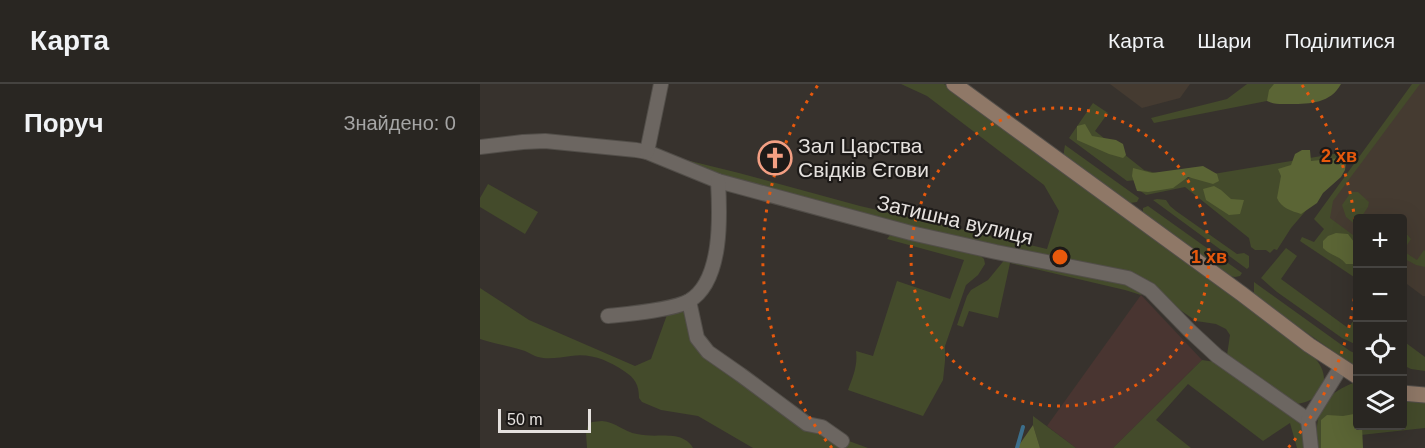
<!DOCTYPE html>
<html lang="uk">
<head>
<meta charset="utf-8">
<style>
	body { margin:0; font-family:Helvetica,sans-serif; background:#35322f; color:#f1f3f6 }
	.controls { position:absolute; right:18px; bottom:18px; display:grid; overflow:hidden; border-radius:6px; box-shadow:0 6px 24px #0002 }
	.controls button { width:54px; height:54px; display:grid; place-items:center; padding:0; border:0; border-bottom:2px solid #454340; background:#292622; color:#f1f3f6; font:30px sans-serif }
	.scale { position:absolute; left:18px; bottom:15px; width:93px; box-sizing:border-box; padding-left:6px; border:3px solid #e5e1de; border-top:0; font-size:16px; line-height:21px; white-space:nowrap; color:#e5e1de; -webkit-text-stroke:4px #1d1a18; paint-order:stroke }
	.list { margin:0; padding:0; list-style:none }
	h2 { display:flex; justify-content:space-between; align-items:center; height:78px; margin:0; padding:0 24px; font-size:26px }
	h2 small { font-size:20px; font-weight:400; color:#a5a5a5 }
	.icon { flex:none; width:33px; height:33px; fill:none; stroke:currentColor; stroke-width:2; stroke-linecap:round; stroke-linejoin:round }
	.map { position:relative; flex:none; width:945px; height:364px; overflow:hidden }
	header { display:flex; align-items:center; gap:36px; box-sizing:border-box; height:84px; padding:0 30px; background:#292622; border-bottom:2px solid #454340 }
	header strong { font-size:28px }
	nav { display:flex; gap:33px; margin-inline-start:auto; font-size:21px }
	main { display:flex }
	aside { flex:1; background:#292622 }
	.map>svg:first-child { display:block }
</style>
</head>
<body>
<header>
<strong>Карта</strong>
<nav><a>Карта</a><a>Шари</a><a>Поділитися</a></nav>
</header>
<main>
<aside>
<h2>Поруч<small>Знайдено: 0</small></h2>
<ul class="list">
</ul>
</aside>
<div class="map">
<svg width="945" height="364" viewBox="0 0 945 364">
	<rect width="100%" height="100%" fill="#37322d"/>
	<!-- built -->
	<g fill="#453b31">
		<path d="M630,0H710L700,14L662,24Z"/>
		<path d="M939,0H945V212H943L923,197L922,135H878L877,164L842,131Z"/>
	</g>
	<!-- industrial -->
	<path fill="#493531" d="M661,211L722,276L633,364H596L567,342Z"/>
	<!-- green -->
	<g fill="#444b2b">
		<path d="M421,0H464L745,204L832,271C853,291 846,317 815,320L747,271L750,251L746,245L736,240L716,237L693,221L671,200L542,172L255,97L202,75L259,89L380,122L567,165L579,127L564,101L447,12Z"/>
		<path d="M767,0H860L858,3L674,39L671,34L747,15Z"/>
		<path d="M932,0H940L853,117L850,134L877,154V195L820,157L822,153L834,158L844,145L834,135Z"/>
		<path d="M613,19L628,29L615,47L664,86L680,90L675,94L647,97L589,54Z"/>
		<path d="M585,61L659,114L657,118L650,119L584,72V67Z"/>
		<path d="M878,66L811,144L797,166L794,165L790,169L786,166H775L771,163L769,154L705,103L666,111L655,103Z"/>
		<path d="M8,100L58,128L45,150L0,123V114Z"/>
		<path d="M871,108H878L889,118L888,123L882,132L884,134L878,135L877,142L866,133L862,121Z"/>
		<path d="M677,115L686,116L690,122L696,127L757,170L764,169L769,172V183L767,185L673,116Z"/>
		<path d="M668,122L762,189L760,192L755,193L750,192L663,128V124Z"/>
		<path d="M923,146L931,155L923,167L937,176L944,166L945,167V183L936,181L923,174Z"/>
		<path d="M411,150L499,170L504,175L505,180L498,191L486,201L465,262V277L463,296L443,332L368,306C373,293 378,281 376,267L393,272L417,197L470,215L484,176L407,155Z"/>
		<path d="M806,164L817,172L801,195L868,244L877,232V261L862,254L797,208L781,194Z"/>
		<path d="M526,174L634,194L663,207L661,211L645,206L530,179L518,234L489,227L483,243L477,241L487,212L491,206L508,196Z"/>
		<path d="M774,198L870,267L877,270V284L783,218L774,209Z"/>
		<path d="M0,204L49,236L155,282L171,275L188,228L202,226L207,228L212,249L336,348L352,357L358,353L388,364H273L218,332L181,326L162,318L159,314C159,301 155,294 144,287C127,276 111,269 91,272C81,273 69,276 58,273C54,272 50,269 45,267C31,262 15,260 0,255Z"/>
		<path d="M922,256L945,273V287L931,285L923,281Z"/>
		<path d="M722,276L742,279L822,340L826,364H817L810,339L783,357L708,300L676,336L711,364H633Z"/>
		<path d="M873,299L877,301L878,342H922L923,314L945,316V344L853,354V364H837C835,331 840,312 873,299Z"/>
		<path d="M553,332L596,364H560L553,341Z"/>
		<path d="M122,337C136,338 144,348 157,350C176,355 202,345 213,364H107L106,349L108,341L112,338Z"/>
	</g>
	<!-- forest -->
	<g fill="#5b6535">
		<path d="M794,0H861C851,19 830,20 811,20C802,20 795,21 787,17L789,6Z"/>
		<path d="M605,40L612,52L636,56L643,60L646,71L643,74L629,70L597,56V42Z"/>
		<path d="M822,66H830L831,77L860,74L866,78L865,86L861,93L843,109L837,119L821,130C812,127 801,124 797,114L801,92L798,85L811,81L815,70Z"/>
		<path d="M723,82L737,90L739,97L733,100L708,93L693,104L668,108L657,107L652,92L653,84L672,89Z"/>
		<path d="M734,102L741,106L751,115L764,116L760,130L749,131L726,116L723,105Z"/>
		<path d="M856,149L868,150L877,162V180H866C860,172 851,172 843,164V157L848,152Z"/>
		<path d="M874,330L877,334L878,342H882L883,364H841V336L847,331L863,332Z"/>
		<path d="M553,341L560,364H537Z"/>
	</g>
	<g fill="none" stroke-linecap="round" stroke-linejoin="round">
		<!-- stream -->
		<path stroke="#3c6e8b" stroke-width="4" d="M537,364L543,343"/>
		<defs>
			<g id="street">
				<path d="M0,63L43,58L65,57L156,66L167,68L238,97L431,149L516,168L648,194L670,206L709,246L737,272L828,336"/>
				<path d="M167,68L181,0"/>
				<path d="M209,217L217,254L228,268L261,291L327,340L342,343L362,357"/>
				<path d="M128,232C147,230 193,226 209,217C243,197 240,131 238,97"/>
				<path d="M831,364L828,336L861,283"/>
			</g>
			<g id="secondary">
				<path d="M474,0L762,210L829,261L878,293"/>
				<path d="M922,309L945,311"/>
			</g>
		</defs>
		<!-- street casing -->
		<use href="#street" stroke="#524e49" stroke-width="16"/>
		<!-- secondary casing -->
		<use href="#secondary" stroke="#524e49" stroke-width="17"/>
		<!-- street -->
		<use href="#street" stroke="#6c6661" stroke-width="14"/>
		<!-- secondary -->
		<use href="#secondary" stroke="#8f7867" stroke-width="15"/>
	</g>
	<!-- distance rings -->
	<g fill="none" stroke="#e8590c" stroke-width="3" stroke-dasharray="3 6">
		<circle cx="580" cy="173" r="149"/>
		<path d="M352 364A297 297 0 0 1 338 1M822 1A297 297 0 0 1 808 364"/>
	</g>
	<!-- icons -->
	<defs>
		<symbol id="church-ring" viewBox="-11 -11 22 22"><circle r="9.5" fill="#1d1a18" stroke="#f39f83" stroke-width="1.5"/><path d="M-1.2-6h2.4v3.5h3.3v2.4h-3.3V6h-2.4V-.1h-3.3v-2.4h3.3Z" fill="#f39f83"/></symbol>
	</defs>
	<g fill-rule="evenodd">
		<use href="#church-ring" x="276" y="55" width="38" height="38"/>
	</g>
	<g text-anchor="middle" stroke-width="4.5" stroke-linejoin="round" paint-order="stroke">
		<!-- poi labels -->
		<g font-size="21" fill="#e5e1de" stroke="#1d1a18" text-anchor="start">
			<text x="318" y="69">Зал Царства<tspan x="318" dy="24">Свідків Єгови</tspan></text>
		</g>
		<!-- street labels -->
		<g font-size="21" fill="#e5e1de" stroke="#1d1a18">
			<text transform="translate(475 136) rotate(13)" y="7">Затишна вулиця</text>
		</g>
	</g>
	<circle cx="580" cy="173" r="9" fill="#e8590c" stroke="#1d1a18" stroke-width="3"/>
	<g font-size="18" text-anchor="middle" font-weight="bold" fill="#e8590c" stroke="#1d1a18" stroke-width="4.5" stroke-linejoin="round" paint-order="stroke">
		<text x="859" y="78">2 хв</text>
		<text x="729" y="179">1 хв</text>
	</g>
</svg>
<div class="controls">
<button>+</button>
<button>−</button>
<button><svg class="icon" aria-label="locate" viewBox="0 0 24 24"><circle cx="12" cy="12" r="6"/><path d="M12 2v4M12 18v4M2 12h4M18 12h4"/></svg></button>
<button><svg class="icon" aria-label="layers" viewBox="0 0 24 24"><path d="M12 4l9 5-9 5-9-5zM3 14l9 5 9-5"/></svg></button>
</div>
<div class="scale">50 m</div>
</div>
</main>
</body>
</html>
